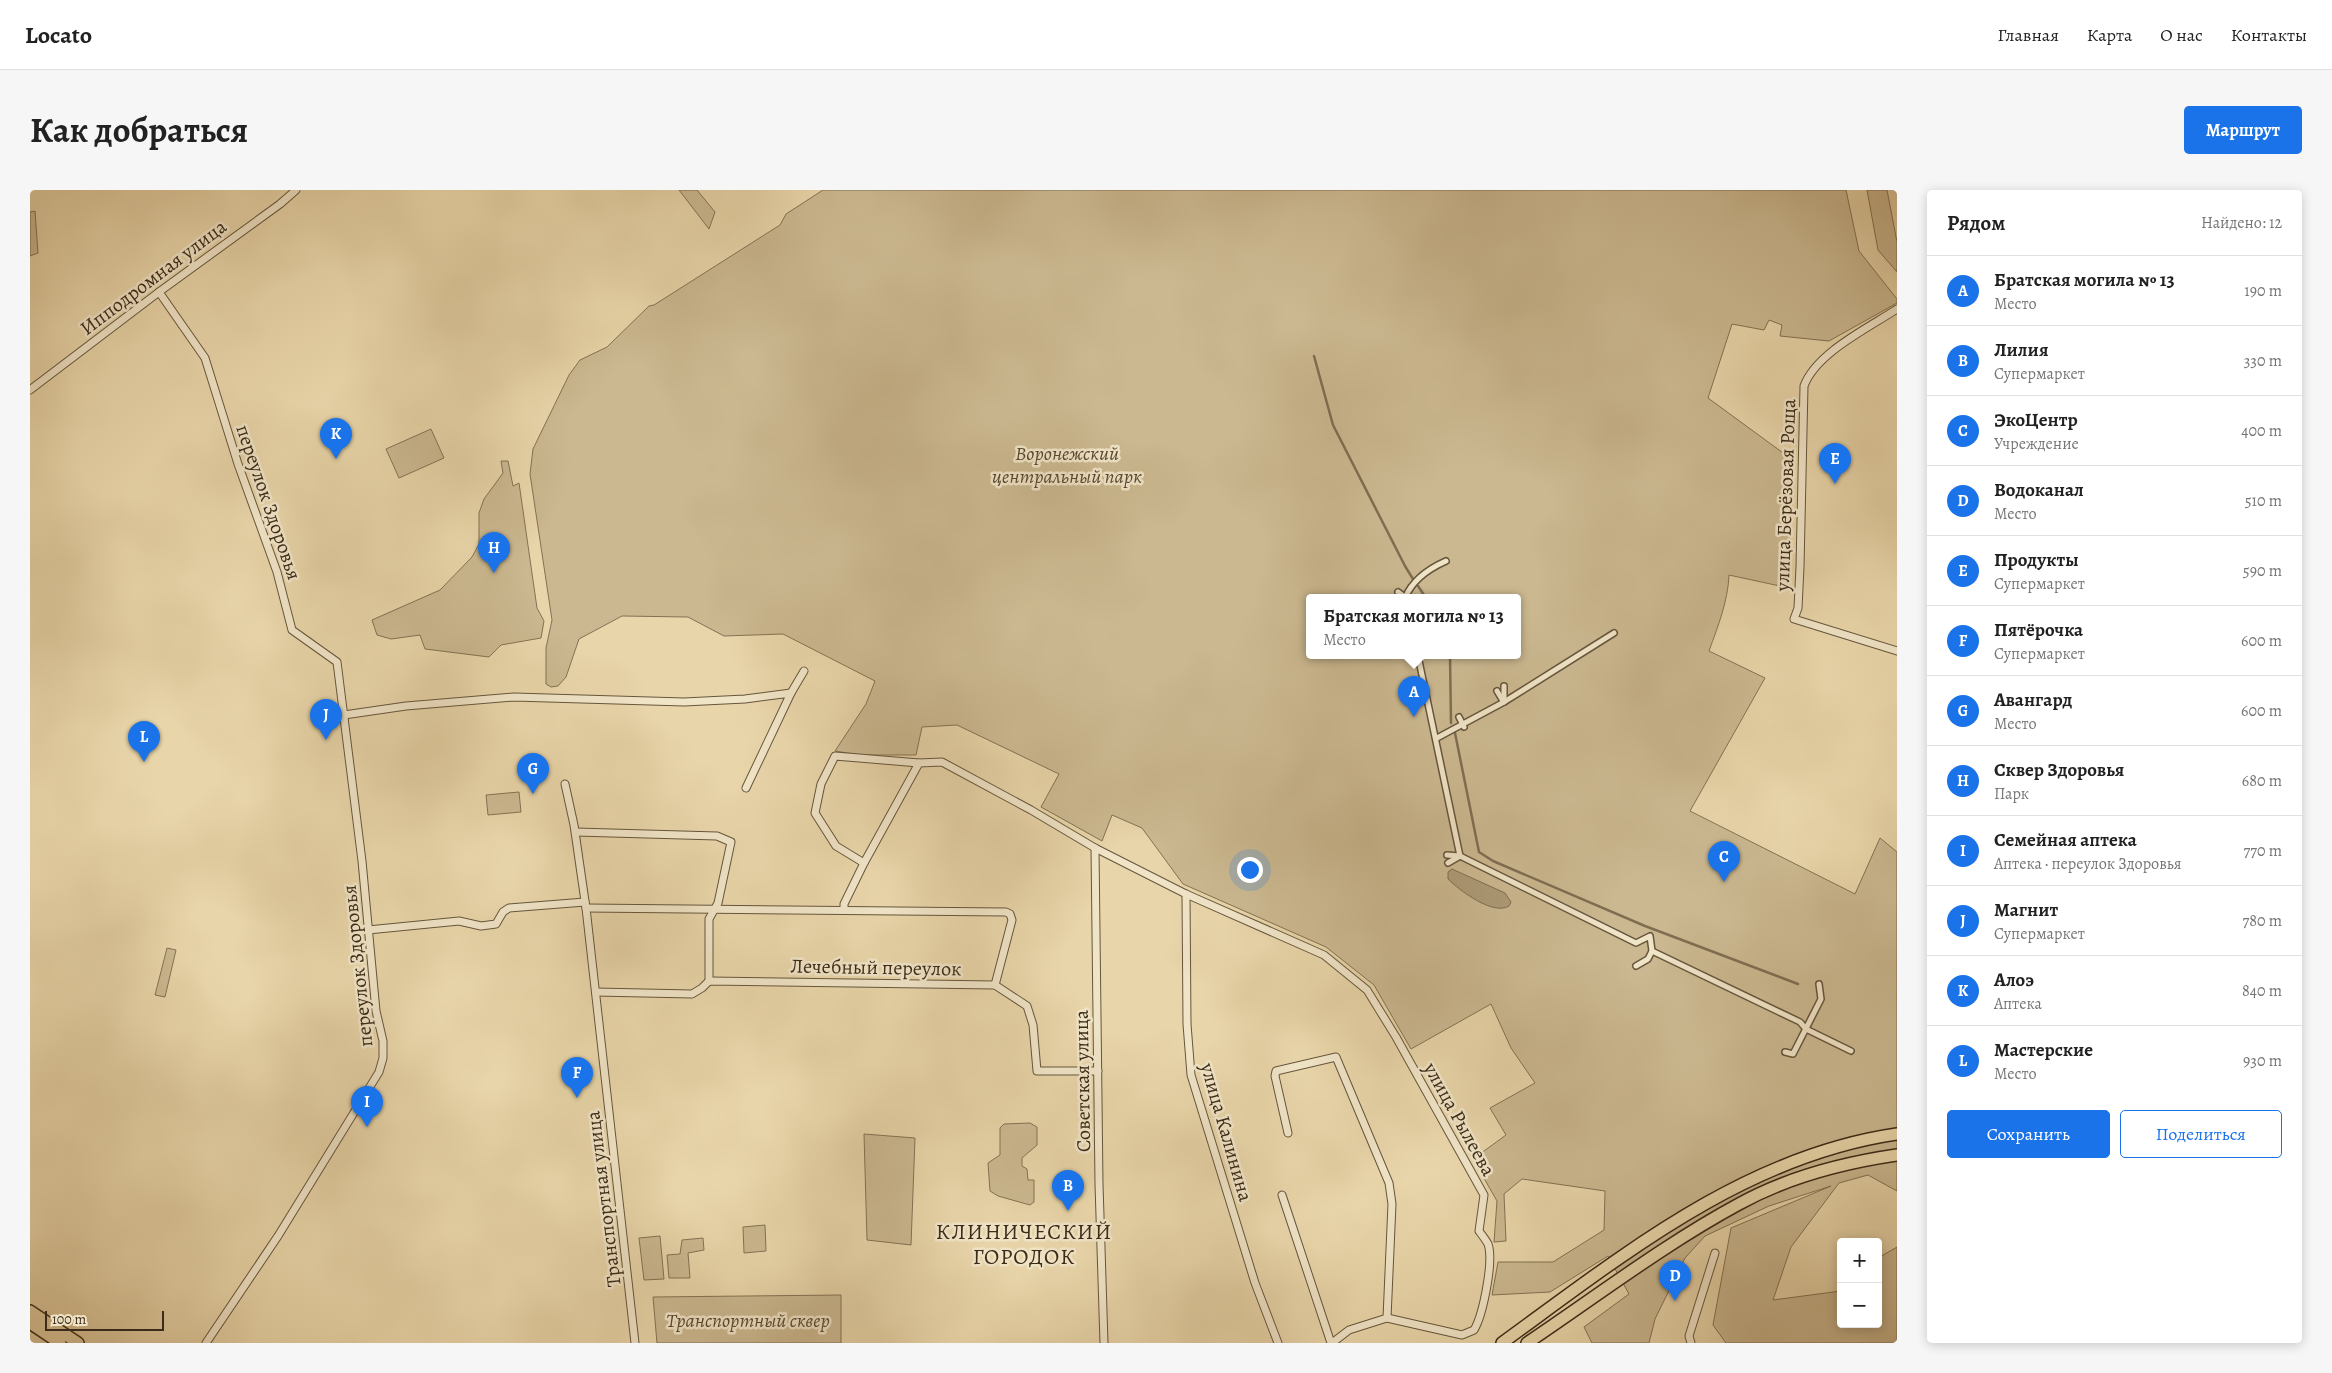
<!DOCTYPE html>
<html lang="ru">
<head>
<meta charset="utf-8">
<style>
	body { margin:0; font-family:Alegreya,serif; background:#f6f6f6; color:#222 }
	.controls { position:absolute; right:15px; bottom:15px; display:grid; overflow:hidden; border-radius:5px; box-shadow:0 2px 12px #0003 }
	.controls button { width:45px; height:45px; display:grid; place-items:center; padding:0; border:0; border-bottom:1px solid #e0e0e0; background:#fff; color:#222; font:25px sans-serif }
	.scale { position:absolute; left:15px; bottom:12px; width:119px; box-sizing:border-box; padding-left:5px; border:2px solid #3b2b18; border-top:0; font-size:14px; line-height:18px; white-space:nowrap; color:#3b2b18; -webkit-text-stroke:4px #f0e4c7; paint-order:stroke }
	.you { position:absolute; left:1219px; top:679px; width:18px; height:18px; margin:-12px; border:4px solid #fff; border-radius:50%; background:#1a73e8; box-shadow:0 0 0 8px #1a73e833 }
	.badge { display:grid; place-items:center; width:32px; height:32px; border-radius:50%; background:#1a73e8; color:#fff; font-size:16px; font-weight:700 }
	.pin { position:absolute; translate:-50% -41px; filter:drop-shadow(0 1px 2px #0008) }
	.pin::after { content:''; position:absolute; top:26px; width:18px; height:15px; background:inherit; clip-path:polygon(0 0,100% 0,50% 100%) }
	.popup { position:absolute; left:1276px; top:404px; width:215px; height:65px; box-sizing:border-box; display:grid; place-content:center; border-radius:5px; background:#fff; filter:drop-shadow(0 1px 4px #0005); font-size:16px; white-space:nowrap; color:#767676 }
	.popup b { font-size:19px; color:#222 }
	.popup::after { content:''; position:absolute; left:50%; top:100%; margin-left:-10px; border:10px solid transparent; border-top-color:#fff }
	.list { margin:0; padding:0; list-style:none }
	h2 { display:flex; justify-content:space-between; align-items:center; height:65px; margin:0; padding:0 20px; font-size:21px }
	h2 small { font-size:16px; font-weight:400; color:#767676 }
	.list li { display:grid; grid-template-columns:32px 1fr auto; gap:15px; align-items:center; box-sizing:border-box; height:70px; padding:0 20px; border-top:1px solid #e0e0e0 }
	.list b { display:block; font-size:19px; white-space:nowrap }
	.list p { margin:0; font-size:16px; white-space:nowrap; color:#767676 }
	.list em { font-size:16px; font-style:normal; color:#767676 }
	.actions { display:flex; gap:10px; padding:15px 20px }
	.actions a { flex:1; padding:11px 0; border:1px solid #1a73e8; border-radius:5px; text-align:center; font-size:18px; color:#1a73e8 }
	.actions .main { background:#1a73e8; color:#fff }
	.map { position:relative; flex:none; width:1867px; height:1153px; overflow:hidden; border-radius:5px }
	header { display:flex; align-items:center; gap:30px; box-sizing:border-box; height:70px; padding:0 25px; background:#fff; border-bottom:1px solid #e0e0e0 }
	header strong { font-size:24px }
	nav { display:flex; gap:28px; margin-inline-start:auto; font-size:18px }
	.intro { display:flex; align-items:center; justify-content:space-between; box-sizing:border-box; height:120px; padding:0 30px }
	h1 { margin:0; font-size:35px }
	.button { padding:12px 22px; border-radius:5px; background:#1a73e8; color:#fff; font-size:18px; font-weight:700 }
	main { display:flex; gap:30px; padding:0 30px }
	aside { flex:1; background:#fff; border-radius:5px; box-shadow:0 2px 12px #0003 }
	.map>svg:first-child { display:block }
</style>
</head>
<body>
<header>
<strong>Locato</strong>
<nav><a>Главная</a><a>Карта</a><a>О нас</a><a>Контакты</a></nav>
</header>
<div class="intro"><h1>Как добраться</h1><a class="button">Маршрут</a></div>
<main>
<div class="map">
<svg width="1867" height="1153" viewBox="0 0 1867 1153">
	<rect width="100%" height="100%" fill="#e8d5a9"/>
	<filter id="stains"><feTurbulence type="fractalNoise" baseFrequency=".004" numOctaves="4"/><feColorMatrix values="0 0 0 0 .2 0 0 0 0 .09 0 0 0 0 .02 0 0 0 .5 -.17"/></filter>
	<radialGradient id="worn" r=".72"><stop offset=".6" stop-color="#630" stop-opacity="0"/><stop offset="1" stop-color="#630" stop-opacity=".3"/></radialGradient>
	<!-- green -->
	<g fill="#cbb890" stroke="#837254" fill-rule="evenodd">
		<path d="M649,0H667L685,22L679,39Z"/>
		<path d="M793,0H1816L1829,61L1867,109V113L1799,151L1750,146L1752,135L1739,130L1734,140L1702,134L1678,208L1760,268L1759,398L1699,385C1698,411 1688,436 1679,461L1735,488L1660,621L1825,704L1850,648L1867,662V1001L1838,985L1809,993L1761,1057L1743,1110L1811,1101V1134H1848V1068L1867,1057V1153H1696L1683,1135L1701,1038L1801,996L1739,1016L1675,1046L1655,1068L1625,1129L1619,1153H1562L1554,1137L1599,1104L1578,1066L1520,1102L1462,1105L1468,1072H1523L1574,1040L1575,1001L1492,989L1474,1004L1476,1051L1464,1052L1467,1011L1443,969L1476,945L1460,918L1505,893L1481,858L1461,814L1381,859L1344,795L1296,757L1153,694L1112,638L1082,625L1072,651L1011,617L1029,584L927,535L892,537L886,565H830L805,561L836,514L845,491L753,444L694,446L658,427L592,426L549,449L536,487L528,496L521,497L516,494V458L522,430L500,284L503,259L539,185L550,170L577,157L619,116L624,115L750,35L756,24ZM1280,408H1488V466H1280Z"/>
		<path d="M1837,0H1857L1867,52V82L1848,60Z"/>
		<path d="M5,21L8,63L0,66V22Z"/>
		<path d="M401,239L414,268L369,288L356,259Z"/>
		<path d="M471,271H478L483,296L489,293L507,418L514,431L511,448L471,455L459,467L395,459L390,445L361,449L347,445L342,430L410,400L442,367L449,354V323L454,309L473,283Z"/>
		<path d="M489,602L491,622L458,625L456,605Z"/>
		<path d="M137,758L146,760L135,807L125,805Z"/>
		<path d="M1000,933L1007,937V955L992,968V976L997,979L998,990H1004V1012L1000,1015L968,1006L960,1001L958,973L970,965V938L974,934Z"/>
		<path d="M834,944L885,948L881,1055L837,1050Z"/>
		<path d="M735,1035L736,1061L714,1063L713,1037Z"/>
		<path d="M630,1046L634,1089L614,1090L609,1048Z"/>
		<path d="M673,1048L674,1060L658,1063L660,1088H639L637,1065L650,1064L652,1050Z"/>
		<path d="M811,1105V1153H627L623,1107Z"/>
	</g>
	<!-- water -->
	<path fill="#ad9b78" stroke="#7f6e52" d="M1422,679L1475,703L1481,712L1479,716C1463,726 1429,700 1418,689V682Z"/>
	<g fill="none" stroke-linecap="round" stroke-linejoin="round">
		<!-- stream -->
		<g stroke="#7f6e52" stroke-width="2.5">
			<path d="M1284,166L1303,235L1375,376L1383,389"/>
			<path d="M1388,396L1396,408"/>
			<path d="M1420,466L1421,533"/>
			<path d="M1425,543L1449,662L1463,671L1615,736L1768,794"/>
		</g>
		<defs>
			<g id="pedestrian">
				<path d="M1368,402L1376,408"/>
				<path d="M1375,408C1382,391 1398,379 1416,371"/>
				<path d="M1388,466L1430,666L1606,753L1620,746L1622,761L1770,832L1776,839L1821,861"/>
				<path d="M1467,501L1473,511"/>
				<path d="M1474,512V496"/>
				<path d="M1429,527L1434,537"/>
				<path d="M1407,548L1474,512L1584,443"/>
				<path d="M1417,665L1430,666"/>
				<path d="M1418,673L1430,666"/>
				<path d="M1606,776L1618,769L1622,761"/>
				<path d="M1755,862L1763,864L1791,809L1789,794"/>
			</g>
			<g id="minor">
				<path d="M129,102L175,168L208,274L247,382L262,440L307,472L332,671L346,821L353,851V868L349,882L248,1046L176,1153"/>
				<path d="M1867,119C1838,138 1786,163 1774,196L1770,377L1768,418L1764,429L1867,461"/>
				<path d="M0,200L129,102L250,14L266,0"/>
				<path d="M761,503L774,481"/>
				<path d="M314,525L376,516L484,507L654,512L715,509L761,503L716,598"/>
				<path d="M535,594L544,635L556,718L605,1153"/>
				<path d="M546,642L687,646L701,652L688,713L679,729V791"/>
				<path d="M1065,658L1069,994L1074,1153"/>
				<path d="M834,673L806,656L785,623L791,594L805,566L889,573"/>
				<path d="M1156,704L1157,834L1161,885L1225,1093L1248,1153"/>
				<path d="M556,718L976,722L980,724L982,730L965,795"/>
				<path d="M814,720V714L834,673L889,573L912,572L1001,620L1065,658L1156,704L1294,765L1337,800L1366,847L1454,1005L1449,1041C1452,1045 1456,1050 1458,1054C1464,1071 1453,1125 1444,1140L1432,1145L1357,1128"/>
				<path d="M338,740L429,731L451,736L466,734L473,722L479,718L555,712"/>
				<path d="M566,802L662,804L672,798L679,791L965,795L997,816L1003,835L1007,881H1068"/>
				<path d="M1258,943L1245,886L1246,881L1306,867L1359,993L1362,1014L1357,1128"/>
				<path d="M1252,1005L1301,1153"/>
				<path d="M1302,1153L1319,1140L1357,1128"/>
				<path d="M1661,1153L1659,1146L1685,1063"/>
			</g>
			<g id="primary">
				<path d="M0,1121L48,1153"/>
				<path d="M0,1133L30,1153"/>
				<path d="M1472,1153C1593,1065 1715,966 1867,944"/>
				<path d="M1497,1153C1567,1106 1635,1054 1709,1014C1758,987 1812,973 1867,965"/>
			</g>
		</defs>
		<!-- pedestrian casing -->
		<use href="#pedestrian" stroke="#66563c" stroke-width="8"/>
		<!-- minor casing -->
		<use href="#minor" stroke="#66563c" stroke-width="9"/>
		<!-- primary casing -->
		<use href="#primary" stroke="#3b2b18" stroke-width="14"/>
		<!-- pedestrian -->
		<use href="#pedestrian" stroke="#f0e4c7" stroke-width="5"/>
		<!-- minor -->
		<use href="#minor" stroke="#f0e4c7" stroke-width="7"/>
		<!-- primary -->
		<use href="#primary" stroke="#e8d5a9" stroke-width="11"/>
	</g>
	<g text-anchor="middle" stroke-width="5" stroke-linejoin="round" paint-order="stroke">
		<!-- street labels -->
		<g font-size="20" fill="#3b2b18" stroke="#f0e4c7">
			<text transform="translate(123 87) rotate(-37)" y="7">Ипподромная улица</text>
			<text transform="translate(1755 305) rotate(-88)" y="7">улица Берёзовая Роща</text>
			<text transform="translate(239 312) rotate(71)" y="7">переулок Здоровья</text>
			<text transform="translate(327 776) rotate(-96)" y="7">переулок Здоровья</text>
			<text transform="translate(846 777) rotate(1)" y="7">Лечебный переулок</text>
			<text transform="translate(1052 891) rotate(-91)" y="7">Советская улица</text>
			<text transform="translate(1430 929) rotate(61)" y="7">улица Рылеева</text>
			<text transform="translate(1197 942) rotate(74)" y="7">улица Калинина</text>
			<text transform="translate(573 1009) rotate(-97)" y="7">Транспортная улица</text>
		</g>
		<!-- park labels -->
		<g font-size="20" font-style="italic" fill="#584730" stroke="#f0e4c7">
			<text x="1037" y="270">Воронежский<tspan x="1037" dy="23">центральный парк</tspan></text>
			<text x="718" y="1137">Транспортный сквер</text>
		</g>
		<!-- quarter labels -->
		<g font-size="22" letter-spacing="1" fill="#3b2b18" stroke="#f0e4c7">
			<text x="994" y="1049">КЛИНИЧЕСКИЙ<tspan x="994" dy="25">ГОРОДОК</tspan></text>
		</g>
	</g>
	<rect width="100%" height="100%" filter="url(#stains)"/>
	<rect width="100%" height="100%" fill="url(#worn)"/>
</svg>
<div class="controls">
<button>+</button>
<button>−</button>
</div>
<div class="scale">100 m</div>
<div class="you"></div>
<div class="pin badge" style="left:1384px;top:527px">A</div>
<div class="popup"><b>Братская могила № 13</b>Место</div>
<div class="pin badge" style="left:1038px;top:1021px">B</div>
<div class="pin badge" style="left:1694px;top:692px">C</div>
<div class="pin badge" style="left:1645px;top:1111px">D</div>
<div class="pin badge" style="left:1805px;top:294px">E</div>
<div class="pin badge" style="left:547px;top:908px">F</div>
<div class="pin badge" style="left:503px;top:604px">G</div>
<div class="pin badge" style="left:464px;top:383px">H</div>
<div class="pin badge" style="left:337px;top:937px">I</div>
<div class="pin badge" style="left:296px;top:550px">J</div>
<div class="pin badge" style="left:306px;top:269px">K</div>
<div class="pin badge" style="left:114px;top:572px">L</div>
</div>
<aside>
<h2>Рядом<small>Найдено: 12</small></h2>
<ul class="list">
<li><span class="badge">A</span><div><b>Братская могила № 13</b><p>Место</p></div><em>190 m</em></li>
<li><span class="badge">B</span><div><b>Лилия</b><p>Супермаркет</p></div><em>330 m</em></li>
<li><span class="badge">C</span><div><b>ЭкоЦентр</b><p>Учреждение</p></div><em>400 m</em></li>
<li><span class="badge">D</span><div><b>Водоканал</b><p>Место</p></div><em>510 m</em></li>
<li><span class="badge">E</span><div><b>Продукты</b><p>Супермаркет</p></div><em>590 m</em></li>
<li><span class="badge">F</span><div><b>Пятёрочка</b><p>Супермаркет</p></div><em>600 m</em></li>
<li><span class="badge">G</span><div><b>Авангард</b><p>Место</p></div><em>600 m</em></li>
<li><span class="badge">H</span><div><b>Сквер Здоровья</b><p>Парк</p></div><em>680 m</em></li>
<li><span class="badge">I</span><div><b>Семейная аптека</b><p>Аптека · переулок Здоровья</p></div><em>770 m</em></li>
<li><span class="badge">J</span><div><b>Магнит</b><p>Супермаркет</p></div><em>780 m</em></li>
<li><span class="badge">K</span><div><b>Алоэ</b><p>Аптека</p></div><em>840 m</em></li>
<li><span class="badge">L</span><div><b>Мастерские</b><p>Место</p></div><em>930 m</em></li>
</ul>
<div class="actions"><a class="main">Сохранить</a><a>Поделиться</a></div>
</aside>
</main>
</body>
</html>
